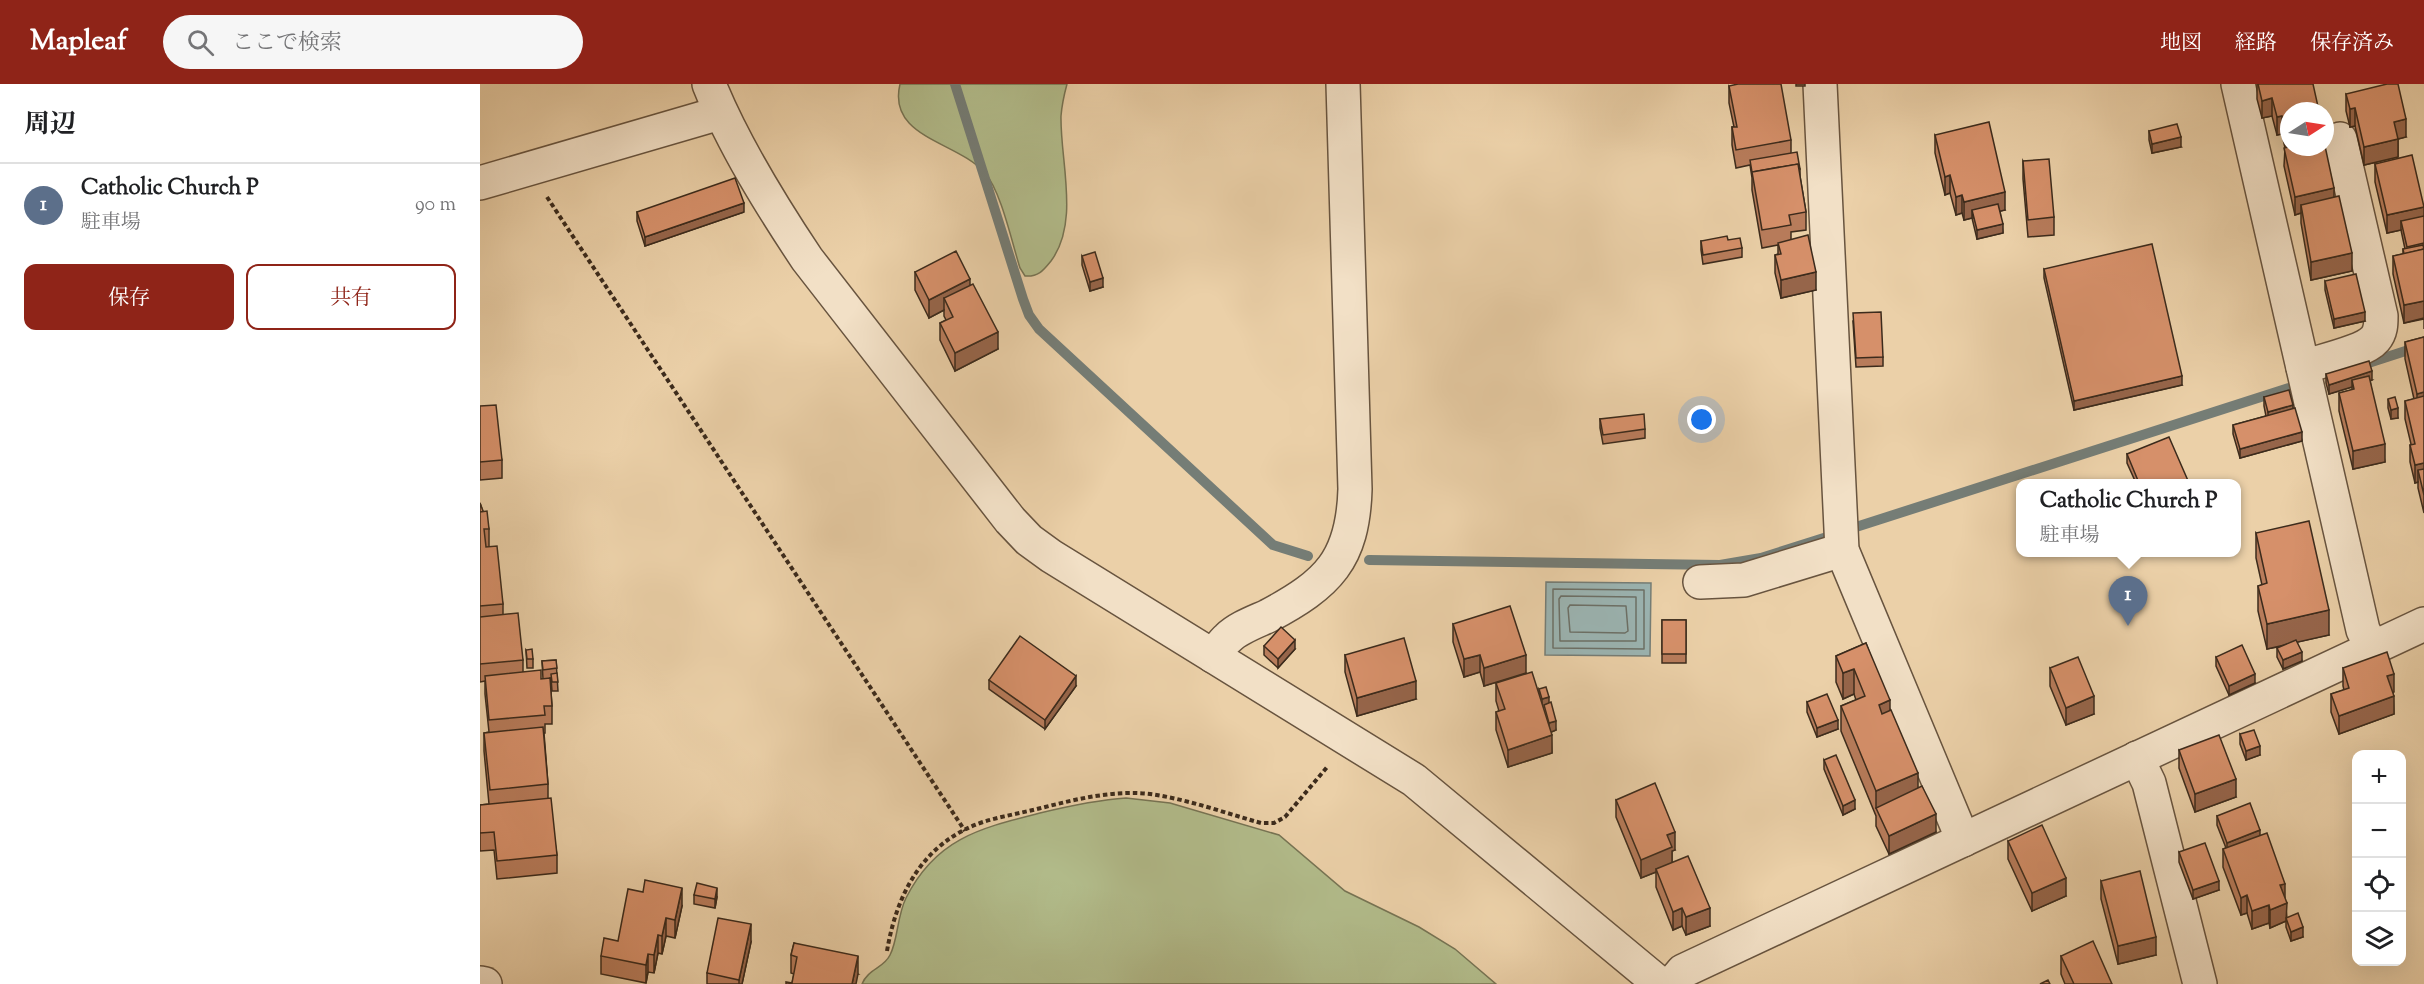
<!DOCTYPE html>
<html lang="ja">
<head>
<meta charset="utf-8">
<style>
	body { margin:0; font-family:"Sorts Mill Goudy","Noto Serif JP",serif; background:#f6f6f6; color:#202124 }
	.controls { position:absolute; right:18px; bottom:18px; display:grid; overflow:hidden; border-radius:12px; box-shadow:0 6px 24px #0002 }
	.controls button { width:54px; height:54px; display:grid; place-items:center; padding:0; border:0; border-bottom:2px solid #e0e0e0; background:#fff; color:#202124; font:30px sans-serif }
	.compass { position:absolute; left:1800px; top:18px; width:54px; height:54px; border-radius:50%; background:#fff; box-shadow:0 6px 24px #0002; rotate:78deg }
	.you { position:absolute; left:1222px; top:336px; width:21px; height:21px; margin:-15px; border:4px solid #fff; border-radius:50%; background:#1a73e8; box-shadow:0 0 0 9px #1a73e833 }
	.badge { display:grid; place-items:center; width:39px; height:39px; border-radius:50%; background:#8f2418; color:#fff; font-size:20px; font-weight:700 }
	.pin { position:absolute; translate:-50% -50px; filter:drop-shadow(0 2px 3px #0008) }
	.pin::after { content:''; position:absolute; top:32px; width:21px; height:18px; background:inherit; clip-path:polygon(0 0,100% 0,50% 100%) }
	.popup { position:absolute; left:1536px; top:395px; width:225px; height:78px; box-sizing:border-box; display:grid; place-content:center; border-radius:12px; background:#fff; filter:drop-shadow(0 2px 4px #0005); font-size:20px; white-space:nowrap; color:#757577 }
	.popup b { font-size:22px; color:#202124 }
	.popup::after { content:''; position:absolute; left:50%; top:100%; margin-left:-12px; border:12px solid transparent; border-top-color:#fff }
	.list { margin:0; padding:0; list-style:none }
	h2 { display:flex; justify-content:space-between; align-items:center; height:78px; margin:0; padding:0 24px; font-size:26px }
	h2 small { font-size:20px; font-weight:400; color:#757577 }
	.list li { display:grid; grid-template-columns:39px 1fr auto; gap:18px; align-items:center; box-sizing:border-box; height:84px; padding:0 24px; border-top:2px solid #e0e0e0 }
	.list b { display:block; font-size:22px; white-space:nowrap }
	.list p { margin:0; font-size:20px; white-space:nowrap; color:#757577 }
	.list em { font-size:20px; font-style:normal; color:#757577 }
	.actions { display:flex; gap:12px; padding:18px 24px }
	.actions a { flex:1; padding:14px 0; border:2px solid #8f2418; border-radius:12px; text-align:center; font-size:21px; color:#8f2418 }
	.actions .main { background:#8f2418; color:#fff }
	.icon { flex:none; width:33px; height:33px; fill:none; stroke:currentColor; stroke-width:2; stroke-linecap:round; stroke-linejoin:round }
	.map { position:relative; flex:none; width:1944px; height:900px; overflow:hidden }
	header { display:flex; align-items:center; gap:36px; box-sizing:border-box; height:84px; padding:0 30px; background:#8f2418; color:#fff }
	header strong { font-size:28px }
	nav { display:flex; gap:33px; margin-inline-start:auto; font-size:21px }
	.search { width:420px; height:54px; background:#f6f6f6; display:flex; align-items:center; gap:15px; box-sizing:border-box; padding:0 21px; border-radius:33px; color:#757577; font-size:22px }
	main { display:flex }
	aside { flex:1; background:#fff }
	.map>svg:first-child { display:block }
</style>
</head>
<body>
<header>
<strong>Mapleaf</strong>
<div class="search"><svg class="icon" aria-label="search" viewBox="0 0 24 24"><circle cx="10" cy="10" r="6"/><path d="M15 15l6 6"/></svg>ここで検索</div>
<nav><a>地図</a><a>経路</a><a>保存済み</a></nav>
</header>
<main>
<aside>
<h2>周辺<small></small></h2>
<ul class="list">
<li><span class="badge" style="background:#5c6f8a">1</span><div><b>Catholic Church P</b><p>駐車場</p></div><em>90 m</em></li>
</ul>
<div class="actions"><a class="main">保存</a><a>共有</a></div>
</aside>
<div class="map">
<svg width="1944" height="900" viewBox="0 0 1944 900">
	<rect width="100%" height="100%" fill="#ebd0a8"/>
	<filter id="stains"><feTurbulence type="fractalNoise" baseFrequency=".00333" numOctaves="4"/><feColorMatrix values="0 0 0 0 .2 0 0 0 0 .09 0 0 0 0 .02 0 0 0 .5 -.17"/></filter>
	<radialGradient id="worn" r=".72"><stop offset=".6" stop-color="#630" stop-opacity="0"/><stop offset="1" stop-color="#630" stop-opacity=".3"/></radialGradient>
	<!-- green -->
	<g fill="#b2bc8b" stroke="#777454" stroke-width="1.5">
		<path d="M420,0H587C584,11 582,20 581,32C580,77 600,138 571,177C563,187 558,193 545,192L540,184C532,159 521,107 505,89C477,57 407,54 420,0Z"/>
		<path d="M646,714L690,719L799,751L865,807L939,843L975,865L1016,900H382C388,885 404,884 410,871C418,856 417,832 426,814C456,754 501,744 560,729C589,722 616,716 646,714Z"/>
	</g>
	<!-- water -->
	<path fill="#9bb4b2" stroke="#757d76" stroke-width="1.5" d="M1066,498L1171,499L1170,572L1065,571Z"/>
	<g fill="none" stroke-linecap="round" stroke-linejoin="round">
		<!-- shore -->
		<g stroke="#6c7067" stroke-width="1.5">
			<path d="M1073,505L1164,506V565L1073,564Z"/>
			<path d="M1081,512L1156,513V557H1080L1079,515Z"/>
			<path d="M1090,521L1146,522L1148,547L1145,549L1090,548L1088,524Z"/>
		</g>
		<!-- stream -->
		<g stroke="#757d76" stroke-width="10">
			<path d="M475,0L543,215L549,231L559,245L793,461L828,472"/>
			<path d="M1876,283L1944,261"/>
			<path d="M1376,443L1812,303"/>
			<path d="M889,476L1240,481L1281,474L1347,453"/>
		</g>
		<defs>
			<g id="minor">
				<path d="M229,0C253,60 291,121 327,175L530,436L549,456L571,472L934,696L1180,900"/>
				<path d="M1340,0L1362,466L1483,756"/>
				<path d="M1758,0L1883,546L1892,564"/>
				<path d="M0,99L240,29"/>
				<path d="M1823,283C1841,277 1884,268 1895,255C1901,248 1901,240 1901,232L1860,55"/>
				<path d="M1220,498L1264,496L1362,466"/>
				<path d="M733,572C738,566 742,559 748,554C758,544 775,538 788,532C848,500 873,476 875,405L863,0"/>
				<path d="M1657,674L1669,699L1720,900"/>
				<path d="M0,899L5,900"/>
				<path d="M1192,900L1203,887L1944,540"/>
			</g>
		</defs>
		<!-- minor casing -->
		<use href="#minor" stroke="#68543f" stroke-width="36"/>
		<!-- path -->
		<g stroke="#3c2b1c" stroke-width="4" stroke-dasharray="4.5 3" stroke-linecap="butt">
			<path d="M67,113L485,747"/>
			<path d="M407,867C417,808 444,758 503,738C522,732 542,729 561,724C597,715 633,706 670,710C707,715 745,729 781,739H794L805,733L848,682"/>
		</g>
		<!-- minor -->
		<use href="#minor" stroke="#f2e0c6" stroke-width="33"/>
	</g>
	<!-- wall -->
	<g fill="#b87c5b" stroke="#3c2b1c" stroke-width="1.5">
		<rect x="1316" y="0" width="9" height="2"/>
		<path d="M1777,0H1833L1809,27L1854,113L1872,187L1831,196L1821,139V129L1815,131L1804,82L1805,64L1802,50L1797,51L1792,32L1782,34L1777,15Z"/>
		<path d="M1249,2L1311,56V69L1320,85V92L1326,128V146L1311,148V155L1336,206L1301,214L1295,189V171L1298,170V161L1282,164L1272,106V94L1270,81L1256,84L1252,61V43H1254L1249,19Z"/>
		<path d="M1866,10L1926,53L1918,55V73L1884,81L1875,42L1870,43L1866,27Z"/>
		<path d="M1669,47L1701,63L1672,69L1669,56Z"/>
		<path d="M1455,51L1525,126L1520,127L1523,149L1497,155L1492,134L1484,136L1482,129L1476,131L1470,109L1465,111L1455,69Z"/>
		<path d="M1543,77L1574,133V151L1548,153L1543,95Z"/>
		<path d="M1895,80L1944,123V245V235L1924,239L1913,190V172L1923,170V165H1925L1921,146L1907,149L1895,98Z"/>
		<path d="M157,128H264L165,162L157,137Z"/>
		<path d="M1221,157L1262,164V173L1223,180L1221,166Z"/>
		<path d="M602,172L623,203L610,207L602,181Z"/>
		<path d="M1564,185L1702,301L1594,326L1564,194Z"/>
		<path d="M435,188L490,201L518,265L475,287L460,256V239L466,236L464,232V226L449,234L435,206Z"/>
		<path d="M1845,197L1885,237L1854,244L1845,206Z"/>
		<path d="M1373,238L1403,273V282L1376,283Z"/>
		<path d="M1944,253V429L1938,404V398L1935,399L1930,378V361L1931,360L1925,335V317L1934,315L1925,275V258Z"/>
		<path d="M1846,290L1892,296L1890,297L1905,378L1873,385L1859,327V309L1872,306V303L1849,310L1846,299Z"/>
		<path d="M1784,313L1813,324L1822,357L1760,374L1753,350V341L1786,332L1784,322Z"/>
		<path d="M1908,315L1918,334L1911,335L1908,324Z"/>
		<path d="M0,322L22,376V394L0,396Z"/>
		<path d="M1120,335L1165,345V354L1123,360L1120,344Z"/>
		<path d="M1647,370L1709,399H1656L1647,379Z"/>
		<path d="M0,419L9,445V463L23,520V530L43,576V588L61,595H63L62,577L76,576L78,607H72L71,594H70L72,622V640H65V649H64L68,700V715L77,771V789L17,795L14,766L0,767V721L9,720L4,667V649L9,648L5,610V597L0,598Z"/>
		<path d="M1776,449L1849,551L1817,558L1822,577L1803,585L1797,573V564L1803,562L1787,565L1778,527V502L1782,501L1776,474Z"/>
		<rect x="1182" y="536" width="24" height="43"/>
		<path d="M973,540L1046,589L1004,602L1000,588L984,593L973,558Z"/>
		<path d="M1386,559L1438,704L1456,748L1409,770L1396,742V732L1361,647V622L1376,616L1374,610L1363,615L1356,598V572Z"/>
		<path d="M784,562L815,565L798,584L784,571Z"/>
		<path d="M46,566L53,575V584H47Z"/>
		<path d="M865,571L936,615L877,632L865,588Z"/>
		<path d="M1736,573L1775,599L1749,611L1736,582Z"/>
		<path d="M1570,584L1614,630L1586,641L1570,602Z"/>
		<path d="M1863,584L1914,608H1913L1914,630L1859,650L1851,628V610L1864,606L1863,602Z"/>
		<path d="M509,596L596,602L565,645L509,605Z"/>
		<path d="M1016,599L1059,610V605L1069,619L1076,646L1071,648L1072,669L1028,683L1016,646V628L1019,627L1016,617Z"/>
		<path d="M1327,618L1358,645L1337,653L1327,628Z"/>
		<path d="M1760,650L1780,671L1766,676L1760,660Z"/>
		<path d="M1699,666L1756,713L1715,728L1699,684Z"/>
		<path d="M1344,676L1375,725L1363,731L1344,685Z"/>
		<path d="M1136,716L1195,766L1192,767V778L1230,842L1206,851L1202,842L1193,846L1176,803V788L1161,794L1136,733Z"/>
		<path d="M1737,732L1780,752L1805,816L1807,834L1823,853L1811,857L1806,843V837L1790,844L1789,839L1772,845L1767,829L1761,831L1743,783V765L1746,764L1737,741Z"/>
		<path d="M1528,757L1586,812L1552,827L1528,775Z"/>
		<path d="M1699,768L1739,806L1713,815L1699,778Z"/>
		<path d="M1621,797L1676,871L1638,880L1621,815Z"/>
		<path d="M214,811L237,813L235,824L214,820Z"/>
		<path d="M202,822L195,854L186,852L182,870L178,869L174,889L168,888L166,899L121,890V872L138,857Z"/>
		<path d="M271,858L262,900H227V889Z"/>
		<path d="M314,859L378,890L312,899L314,890L311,889V871Z"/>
		<path d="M1581,872L1632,900H1585L1581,890Z"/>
	</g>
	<!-- shaded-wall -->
	<g fill="#96654a" stroke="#3c2b1c" stroke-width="1.5">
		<path d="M1792,14V32L1782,34V17Z"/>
		<path d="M1875,24V42L1870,43V25Z"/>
		<path d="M1802,32V50L1797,51V33Z"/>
		<path d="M1926,35V53L1914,56V38Z"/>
		<path d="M1806,52H1809V63L1806,70Z"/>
		<path d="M1701,53V63L1672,69V60Z"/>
		<path d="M1918,55V73L1884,81V63Z"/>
		<path d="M1470,91V109L1465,111V93Z"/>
		<path d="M1854,104V122L1821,121V129L1815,131V113Z"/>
		<path d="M1525,108V126L1494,134L1492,126V134L1484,136V118Z"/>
		<path d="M1482,111V129L1476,131V113Z"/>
		<path d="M264,119V128L165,162V153Z"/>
		<path d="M1944,123V140L1921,137V146L1907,149V131Z"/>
		<path d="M1523,140V149L1497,155V146Z"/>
		<path d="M1872,169V187L1831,196V178Z"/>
		<path d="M1336,188V206L1301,214V196Z"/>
		<path d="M623,194V203L610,207V198Z"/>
		<path d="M490,195V213L464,214V226L449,234V216Z"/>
		<path d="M1944,217V234L1924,239V221Z"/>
		<path d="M1885,228V237L1854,244V235Z"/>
		<path d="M518,248V265L475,287V269Z"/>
		<path d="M1892,287V296L1873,302L1872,296V303L1849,310V301Z"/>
		<path d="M1702,292V301L1594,326V317Z"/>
		<path d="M1944,308V326L1937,327V310Z"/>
		<path d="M1813,321V330L1788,337V328Z"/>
		<path d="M1918,324V334L1911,335V326Z"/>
		<path d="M1822,348V357L1760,374V365Z"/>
		<path d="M1905,360V378L1873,385V367Z"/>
		<path d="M1944,379V397L1938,386V398L1935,399V381Z"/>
		<path d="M1849,526V551L1787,565V540Z"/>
		<path d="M815,556V565L798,584V575Z"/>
		<path d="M1822,568V577L1803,585V576Z"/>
		<path d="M1000,571V588L984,593V575Z"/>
		<path d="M1046,571V589L1004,602V584Z"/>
		<path d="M1374,585V610L1363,615V589Z"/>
		<path d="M1775,590V599L1749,611V602Z"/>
		<path d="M1914,590V608L1907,610V592Z"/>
		<path d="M596,592V602L565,645V636Z"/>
		<path d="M936,597V615L877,632V614Z"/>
		<path d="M1614,612V630L1586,641V624Z"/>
		<path d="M1914,612V630L1859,650V632Z"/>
		<path d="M1069,613V622L1062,624V615Z"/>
		<path d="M1410,616V642L1399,646V621Z"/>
		<path d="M1358,636V645L1337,653V644Z"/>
		<path d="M1076,637V646L1069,649V639Z"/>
		<path d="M1072,651V669L1028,683V666Z"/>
		<path d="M1780,662V671L1766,676V667Z"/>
		<path d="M1438,689V715L1396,724V707Z"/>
		<path d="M1756,695V713L1715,728V710Z"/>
		<path d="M1375,716V725L1363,731V722Z"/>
		<path d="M1456,730V748L1409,770V752Z"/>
		<path d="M1780,746V756L1747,768V759Z"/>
		<path d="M1195,748V766L1192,767V781L1176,785V788L1161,794V776L1187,751Z"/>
		<path d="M1586,794V812L1552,827V809Z"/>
		<path d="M1739,797V806L1713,815V806Z"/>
		<path d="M1805,800V818L1800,801Z"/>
		<path d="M202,804V822L195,854V836Z"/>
		<path d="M237,804V813L235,824V815Z"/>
		<path d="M1767,811V829L1761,831V814Z"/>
		<path d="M1807,819L1806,837L1790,844V826Z"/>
		<path d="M1789,821V839L1772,845V827Z"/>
		<path d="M1202,824V842L1193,846V828Z"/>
		<path d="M1230,824V842L1206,851V833Z"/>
		<path d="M186,834V852L182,870V852Z"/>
		<path d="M271,840V858L262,900H259V896Z"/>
		<path d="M1823,843V853L1811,857V848Z"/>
		<path d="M178,851V869L174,889V871Z"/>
		<path d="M1676,853V871L1638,880V862Z"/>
		<path d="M168,870V888L166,899V881Z"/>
		<path d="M378,872V890L376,900H372Z"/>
	</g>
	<!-- building -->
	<g fill="#d6906a" stroke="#3c2b1c" stroke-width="1.5">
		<path d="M1258,0H1301L1311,56L1256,66L1252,43H1257L1249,2Z"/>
		<path d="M1778,0H1833L1839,27H1809V52H1806L1802,32L1797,33L1792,14L1782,17Z"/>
		<path d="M1907,0H1918L1926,35L1914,38L1918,55L1884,63L1875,24L1870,25L1866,10Z"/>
		<path d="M1509,38L1525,108L1484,118L1482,111L1476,113L1470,91L1465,93L1455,51Z"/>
		<path d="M1697,40L1701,53L1672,60L1669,47Z"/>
		<path d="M1845,62L1854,104L1815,113L1804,64L1809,63Z"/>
		<path d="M1317,68L1320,85H1319L1318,80L1272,88L1270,76Z"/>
		<path d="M1932,71L1944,123L1907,131L1895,80Z"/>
		<path d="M1569,75L1574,133L1548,136L1543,77Z"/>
		<path d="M1318,80L1326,128L1309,131L1311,141L1282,146L1272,88Z"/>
		<path d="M255,94L264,119L165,153L157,128Z"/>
		<path d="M1859,112L1872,169L1831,178L1821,121Z"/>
		<path d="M1518,120L1523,140L1497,146L1492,126Z"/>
		<path d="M1944,132V159L1927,163L1921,137Z"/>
		<path d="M1328,151L1336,188L1301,196L1295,171L1301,170L1298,159Z"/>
		<path d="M1247,152L1248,156L1260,154L1262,164L1223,171L1221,157Z"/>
		<path d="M1672,160L1702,292L1594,317L1564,185Z"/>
		<path d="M1943,161L1944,165L1924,170L1923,165Z"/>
		<path d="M1944,165V217L1924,221L1913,172Z"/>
		<path d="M476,167L490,195L449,216L435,188Z"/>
		<path d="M615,168L623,194L610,198L602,172Z"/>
		<path d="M1876,190L1885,228L1854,235L1845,197Z"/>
		<path d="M493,200L518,248L475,269L460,239L473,233L464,214Z"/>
		<path d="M1401,228L1403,273L1376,274L1373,229Z"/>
		<path d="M1944,253V308L1937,310L1925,258Z"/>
		<path d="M1889,277L1892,287L1849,301L1846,290Z"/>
		<path d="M1889,292L1905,360L1873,367L1859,309L1874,305L1872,296Z"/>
		<path d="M1809,306L1813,321L1788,328L1784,313Z"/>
		<path d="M1944,312V379L1935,381L1930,361L1935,360L1925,317Z"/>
		<path d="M1915,313L1918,324L1911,326L1908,315Z"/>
		<path d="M16,321L22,376L0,378V322Z"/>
		<path d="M1815,324L1822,348L1760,365L1753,341Z"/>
		<path d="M1164,330L1165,345L1123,351L1120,335Z"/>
		<path d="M1689,353L1709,399H1659L1647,370Z"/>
		<path d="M1944,385V411L1938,386Z"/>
		<path d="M0,419L3,427L0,428Z"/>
		<path d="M7,427L9,445H4L6,463L17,462L23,520L0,522V428Z"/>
		<path d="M1829,437L1849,526L1787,540L1778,502L1787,499L1776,449Z"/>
		<path d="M1030,522L1046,571L1004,584L1000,571L984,575L973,540Z"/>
		<path d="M38,529L43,576L0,580V533Z"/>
		<rect x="1182" y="536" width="24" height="34"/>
		<path d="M801,543L815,556L798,575L784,562Z"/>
		<path d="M540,552L596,592L565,636L509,596Z"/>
		<path d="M924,554L936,597L877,614L865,571Z"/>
		<path d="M1816,556L1822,568L1803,576L1797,564Z"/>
		<path d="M1386,559L1410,616L1399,621L1402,630L1411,626L1438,689L1396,707L1361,622L1385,612L1374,585L1363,589L1356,572Z"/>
		<path d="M1762,561L1775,590L1749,602L1736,573Z"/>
		<path d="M52,565L53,575H47L46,566Z"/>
		<path d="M1907,568L1914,590L1907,592L1914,612L1859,632L1851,610L1869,604L1863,584Z"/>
		<path d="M1598,573L1614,612L1586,624L1570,584Z"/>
		<path d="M76,576L77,584L63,586L62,577Z"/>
		<path d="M61,586V595L70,594L72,622H64L65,631L9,636L5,592Z"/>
		<path d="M1052,588L1072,651L1028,666L1016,628L1025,625L1016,599Z"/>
		<path d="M77,589L78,598H72L71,590Z"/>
		<path d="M1066,603L1069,613L1062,615L1059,605Z"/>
		<path d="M1347,610L1358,636L1337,644L1327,618Z"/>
		<path d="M1071,618L1076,637L1069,639L1064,621Z"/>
		<path d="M63,643L68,700L10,706L4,649Z"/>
		<path d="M1774,646L1780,662L1766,667L1760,650Z"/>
		<path d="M1739,651L1756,695L1715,710L1699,666Z"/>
		<path d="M1356,671L1375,716L1363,722L1344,676Z"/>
		<path d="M1175,699L1195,748L1187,751L1192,763L1161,776L1136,716Z"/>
		<path d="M1442,702L1456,730L1409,752L1396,724Z"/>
		<path d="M71,714L77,771L17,777L14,748L0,749V721Z"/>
		<path d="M1770,719L1780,746L1747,759L1737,732Z"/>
		<path d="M1562,741L1586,794L1552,809L1528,757Z"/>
		<path d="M1787,749L1805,800L1800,801L1807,819L1790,826L1789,821L1772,827L1767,811L1761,814L1743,765Z"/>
		<path d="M1725,759L1739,797L1713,806L1699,768Z"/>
		<path d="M1208,772L1230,824L1206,833L1202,824L1193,828L1176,785Z"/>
		<path d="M1660,787L1676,853L1638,862L1621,797Z"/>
		<path d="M165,796L202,804L195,836L186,834L182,852L178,851L174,871L168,870L166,881L121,872L124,854L138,857L148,805L163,808Z"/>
		<path d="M217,799L237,804L235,815L214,811Z"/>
		<path d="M1818,829L1823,843L1811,848L1806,834Z"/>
		<path d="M238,834L271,840L259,896L227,889Z"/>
		<path d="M1613,857L1632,900H1594L1581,872Z"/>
		<path d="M314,859L378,872L372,900H306V898L312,899L317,873L311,871Z"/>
		<path d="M1568,896L1570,900H1560Z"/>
	</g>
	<rect width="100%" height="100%" filter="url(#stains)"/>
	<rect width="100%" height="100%" fill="url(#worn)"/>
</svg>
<div class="controls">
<button>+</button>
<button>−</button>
<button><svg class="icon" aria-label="locate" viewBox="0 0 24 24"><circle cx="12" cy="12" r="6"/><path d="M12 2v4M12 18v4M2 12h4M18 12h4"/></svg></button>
<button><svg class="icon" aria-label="layers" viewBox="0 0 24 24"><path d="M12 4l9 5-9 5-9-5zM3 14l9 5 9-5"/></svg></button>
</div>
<svg class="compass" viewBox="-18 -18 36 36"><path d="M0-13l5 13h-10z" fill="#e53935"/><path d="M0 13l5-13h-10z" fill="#757577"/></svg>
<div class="you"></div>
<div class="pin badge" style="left:1648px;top:542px;background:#5c6f8a">1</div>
<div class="popup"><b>Catholic Church P</b>駐車場</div>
</div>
</main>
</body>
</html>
